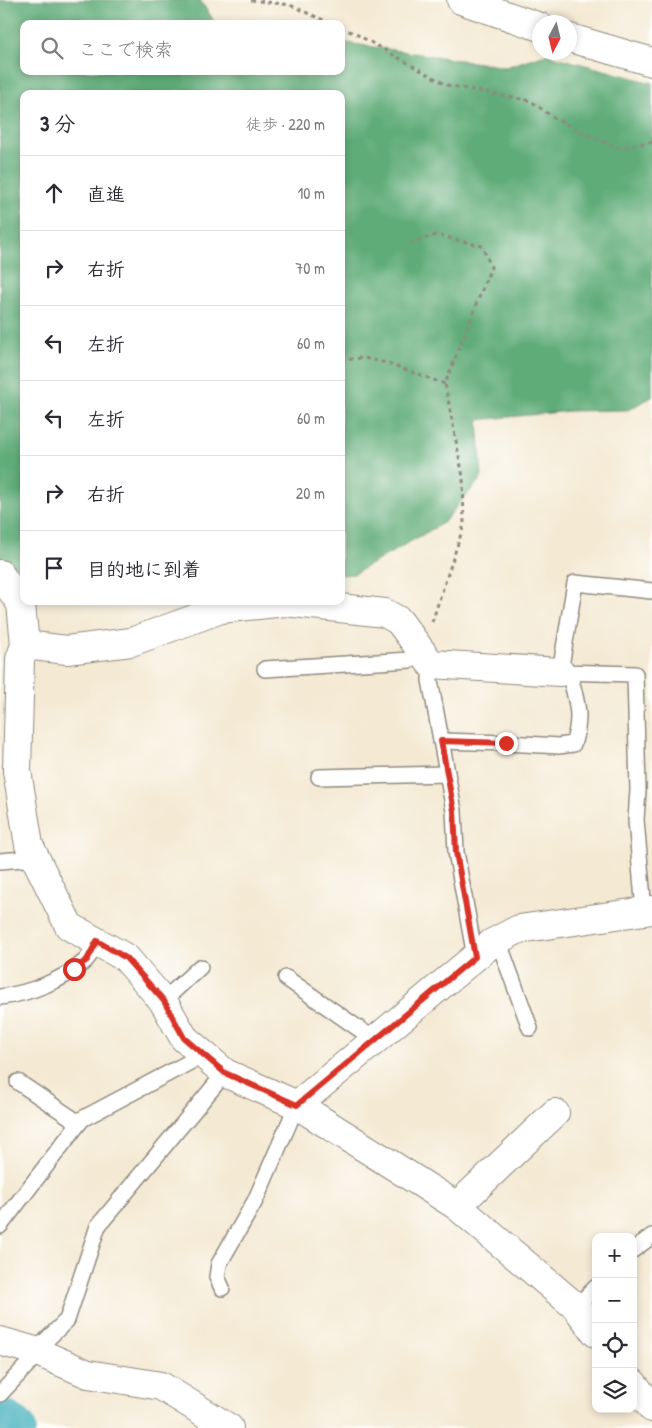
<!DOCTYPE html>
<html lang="ja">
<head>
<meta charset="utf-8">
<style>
	body { margin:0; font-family:"Patrick Hand","Klee One",sans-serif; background:#f7f7f7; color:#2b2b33 }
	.controls { position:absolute; right:15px; bottom:15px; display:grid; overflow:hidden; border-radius:10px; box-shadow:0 2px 8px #0003 }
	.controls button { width:45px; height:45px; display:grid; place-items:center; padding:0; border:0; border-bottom:1px solid #e1e1e2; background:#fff; color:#2b2b33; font:25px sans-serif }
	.compass { position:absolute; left:532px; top:15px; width:45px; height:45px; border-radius:50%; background:#fff; box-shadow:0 2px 8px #0003; rotate:187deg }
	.stop { position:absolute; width:15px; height:15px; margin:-11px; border:4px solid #d93025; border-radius:50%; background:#fff }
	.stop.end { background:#d93025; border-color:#fff; box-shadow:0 1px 5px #0008 }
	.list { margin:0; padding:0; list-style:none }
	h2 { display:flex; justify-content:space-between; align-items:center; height:65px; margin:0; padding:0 20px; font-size:21px }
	h2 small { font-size:16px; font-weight:400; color:#7c7c81 }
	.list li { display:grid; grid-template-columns:32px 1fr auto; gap:15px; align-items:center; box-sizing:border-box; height:75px; padding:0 20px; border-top:1px solid #e1e1e2 }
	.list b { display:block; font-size:19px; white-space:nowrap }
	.list em { font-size:16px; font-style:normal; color:#7c7c81 }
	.icon { flex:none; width:28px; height:28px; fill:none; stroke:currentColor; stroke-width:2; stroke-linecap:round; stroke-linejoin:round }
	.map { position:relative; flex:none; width:652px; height:1428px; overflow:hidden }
	.search { position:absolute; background:#fff; box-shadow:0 2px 8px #0003; left:20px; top:20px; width:325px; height:55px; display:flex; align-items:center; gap:12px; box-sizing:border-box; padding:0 18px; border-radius:10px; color:#7c7c81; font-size:19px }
	.panel { position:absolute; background:#fff; box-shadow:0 2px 8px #0003; left:20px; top:90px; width:325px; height:515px; border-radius:10px }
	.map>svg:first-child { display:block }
</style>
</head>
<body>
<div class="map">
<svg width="652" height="1428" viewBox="0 0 652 1428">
	<rect width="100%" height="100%" fill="#fdfcf7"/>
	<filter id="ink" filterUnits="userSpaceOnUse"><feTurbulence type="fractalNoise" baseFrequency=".02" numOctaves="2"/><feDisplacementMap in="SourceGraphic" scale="10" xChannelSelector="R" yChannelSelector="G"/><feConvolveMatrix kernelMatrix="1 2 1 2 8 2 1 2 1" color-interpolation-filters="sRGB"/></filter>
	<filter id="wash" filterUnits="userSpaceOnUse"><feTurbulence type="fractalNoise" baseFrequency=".0096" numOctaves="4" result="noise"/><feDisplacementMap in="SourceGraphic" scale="20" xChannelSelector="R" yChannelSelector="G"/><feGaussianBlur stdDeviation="1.12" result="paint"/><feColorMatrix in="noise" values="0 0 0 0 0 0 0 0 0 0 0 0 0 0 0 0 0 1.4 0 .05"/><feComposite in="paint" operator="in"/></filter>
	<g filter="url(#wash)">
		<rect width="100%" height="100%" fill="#f4e9d3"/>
		<!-- forest -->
		<path fill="#5eac78" stroke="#446c52" d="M0,0H200L216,24H24V71H341V42L506,67L545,54L652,83V397L628,410L570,411L478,420L482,477L443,523L354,574L341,575V94H24V571L0,557Z"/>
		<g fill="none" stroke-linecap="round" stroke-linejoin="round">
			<!-- river -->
			<path stroke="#40afbd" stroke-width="44" d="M0,1420L14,1428"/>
		</g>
	</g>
	<g filter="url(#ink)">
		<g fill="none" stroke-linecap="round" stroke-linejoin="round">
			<defs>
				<g id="service">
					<path d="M431,664L430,680L454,811L456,852L475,957"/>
					<path d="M265,669L410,660L425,657"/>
					<path d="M441,741L506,743L559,746L573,744C583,715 576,700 569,672"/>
					<path d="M319,777L447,774"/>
					<path d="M0,861L35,858"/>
					<path d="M644,911L636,820L638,790L635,674L560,672L575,583L652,591"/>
					<path d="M498,940L530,1028"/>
					<path d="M286,978L375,1040"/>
					<path d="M0,997C28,994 64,980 85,961C90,956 94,948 97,941"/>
					<path d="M163,1001L200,967"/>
					<path d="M18,1082L79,1123"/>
					<path d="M0,1226L82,1119L203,1055"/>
					<path d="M633,1250L652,1236"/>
					<path d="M222,1288L217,1277L219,1264L255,1201L297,1105"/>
					<path d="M576,1307L596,1287"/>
					<path d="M0,1394L30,1362L35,1351L67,1320L98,1226L225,1073"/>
				</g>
				<g id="minor">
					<path d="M0,574L21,604L25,645L20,659L17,771L29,845L69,926L126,958L163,1001L184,1038L225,1073L297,1105L457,1206L576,1307L596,1333"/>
					<path d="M25,645L67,650L131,642L221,609L285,602L385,613L399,621L431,664L560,672"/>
					<path d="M297,1105L492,943L519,929L652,910"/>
					<path d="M457,1206L555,1113"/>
					<path d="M0,1341L35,1351L88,1374L161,1386L229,1428"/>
					<path d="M633,1383L652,1408"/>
				</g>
				<g id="tertiary">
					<path d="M461,0L540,27"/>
					<path d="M570,38L652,62"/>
				</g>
			</defs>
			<!-- service casing -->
			<use href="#service" stroke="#908a7f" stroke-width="18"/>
			<!-- minor casing -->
			<use href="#minor" stroke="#908a7f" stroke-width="30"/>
			<!-- tertiary casing -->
			<use href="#tertiary" stroke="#908a7f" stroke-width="30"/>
			<!-- path -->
			<g stroke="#908a7f" stroke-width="3" stroke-dasharray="4 4" stroke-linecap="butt">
				<path d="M251,0L290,5L332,24"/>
				<path d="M341,28L356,34L447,85L531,101L555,119L617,148L652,142"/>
				<path d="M341,360L364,358L387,363L445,384L491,267L482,246L436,235L411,243"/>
				<path d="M432,622L464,525L463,477L445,384"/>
			</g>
			<!-- service -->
			<use href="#service" stroke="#fff" stroke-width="15"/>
			<!-- minor -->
			<use href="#minor" stroke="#fff" stroke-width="28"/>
			<!-- tertiary -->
			<use href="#tertiary" stroke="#fff" stroke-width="28"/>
		</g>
	</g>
	<g fill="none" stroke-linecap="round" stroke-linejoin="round" filter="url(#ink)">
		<!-- route -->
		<path stroke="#d93025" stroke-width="6" d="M74,969L87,960L97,941L126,958L164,1001L184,1038L225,1073L297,1105L475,957L456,852L454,811L441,741L506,743"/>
	</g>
</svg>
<div class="controls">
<button>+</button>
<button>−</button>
<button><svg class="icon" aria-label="locate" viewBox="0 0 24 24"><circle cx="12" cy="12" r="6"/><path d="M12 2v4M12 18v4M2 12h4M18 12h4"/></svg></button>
<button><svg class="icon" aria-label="layers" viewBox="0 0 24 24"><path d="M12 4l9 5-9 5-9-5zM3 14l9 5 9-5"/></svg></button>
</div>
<svg class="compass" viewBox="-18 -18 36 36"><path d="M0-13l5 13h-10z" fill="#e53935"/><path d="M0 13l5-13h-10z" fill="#7c7c81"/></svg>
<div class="stop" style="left:74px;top:969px"></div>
<div class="stop end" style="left:506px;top:743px"></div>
<div class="search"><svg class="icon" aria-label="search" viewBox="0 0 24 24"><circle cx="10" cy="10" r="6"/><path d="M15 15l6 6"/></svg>ここで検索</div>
<section class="panel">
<h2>3 分<small>徒歩 · 220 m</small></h2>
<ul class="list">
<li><svg class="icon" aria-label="ahead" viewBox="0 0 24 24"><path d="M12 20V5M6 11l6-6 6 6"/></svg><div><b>直進</b></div><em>10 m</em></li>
<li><svg class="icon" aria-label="right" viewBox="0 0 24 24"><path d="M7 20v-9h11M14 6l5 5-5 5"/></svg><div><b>右折</b></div><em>70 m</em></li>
<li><svg class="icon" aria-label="left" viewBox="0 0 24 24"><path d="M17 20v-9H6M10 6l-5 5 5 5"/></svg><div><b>左折</b></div><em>60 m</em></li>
<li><svg class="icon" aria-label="left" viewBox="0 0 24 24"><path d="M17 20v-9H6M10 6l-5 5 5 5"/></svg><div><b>左折</b></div><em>60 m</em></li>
<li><svg class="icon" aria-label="right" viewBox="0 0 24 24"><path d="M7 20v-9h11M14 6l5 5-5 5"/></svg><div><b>右折</b></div><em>20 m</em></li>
<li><svg class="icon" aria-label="arrive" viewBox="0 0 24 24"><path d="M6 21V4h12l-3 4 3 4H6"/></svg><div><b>目的地に到着</b></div></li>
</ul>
</section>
</div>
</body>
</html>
